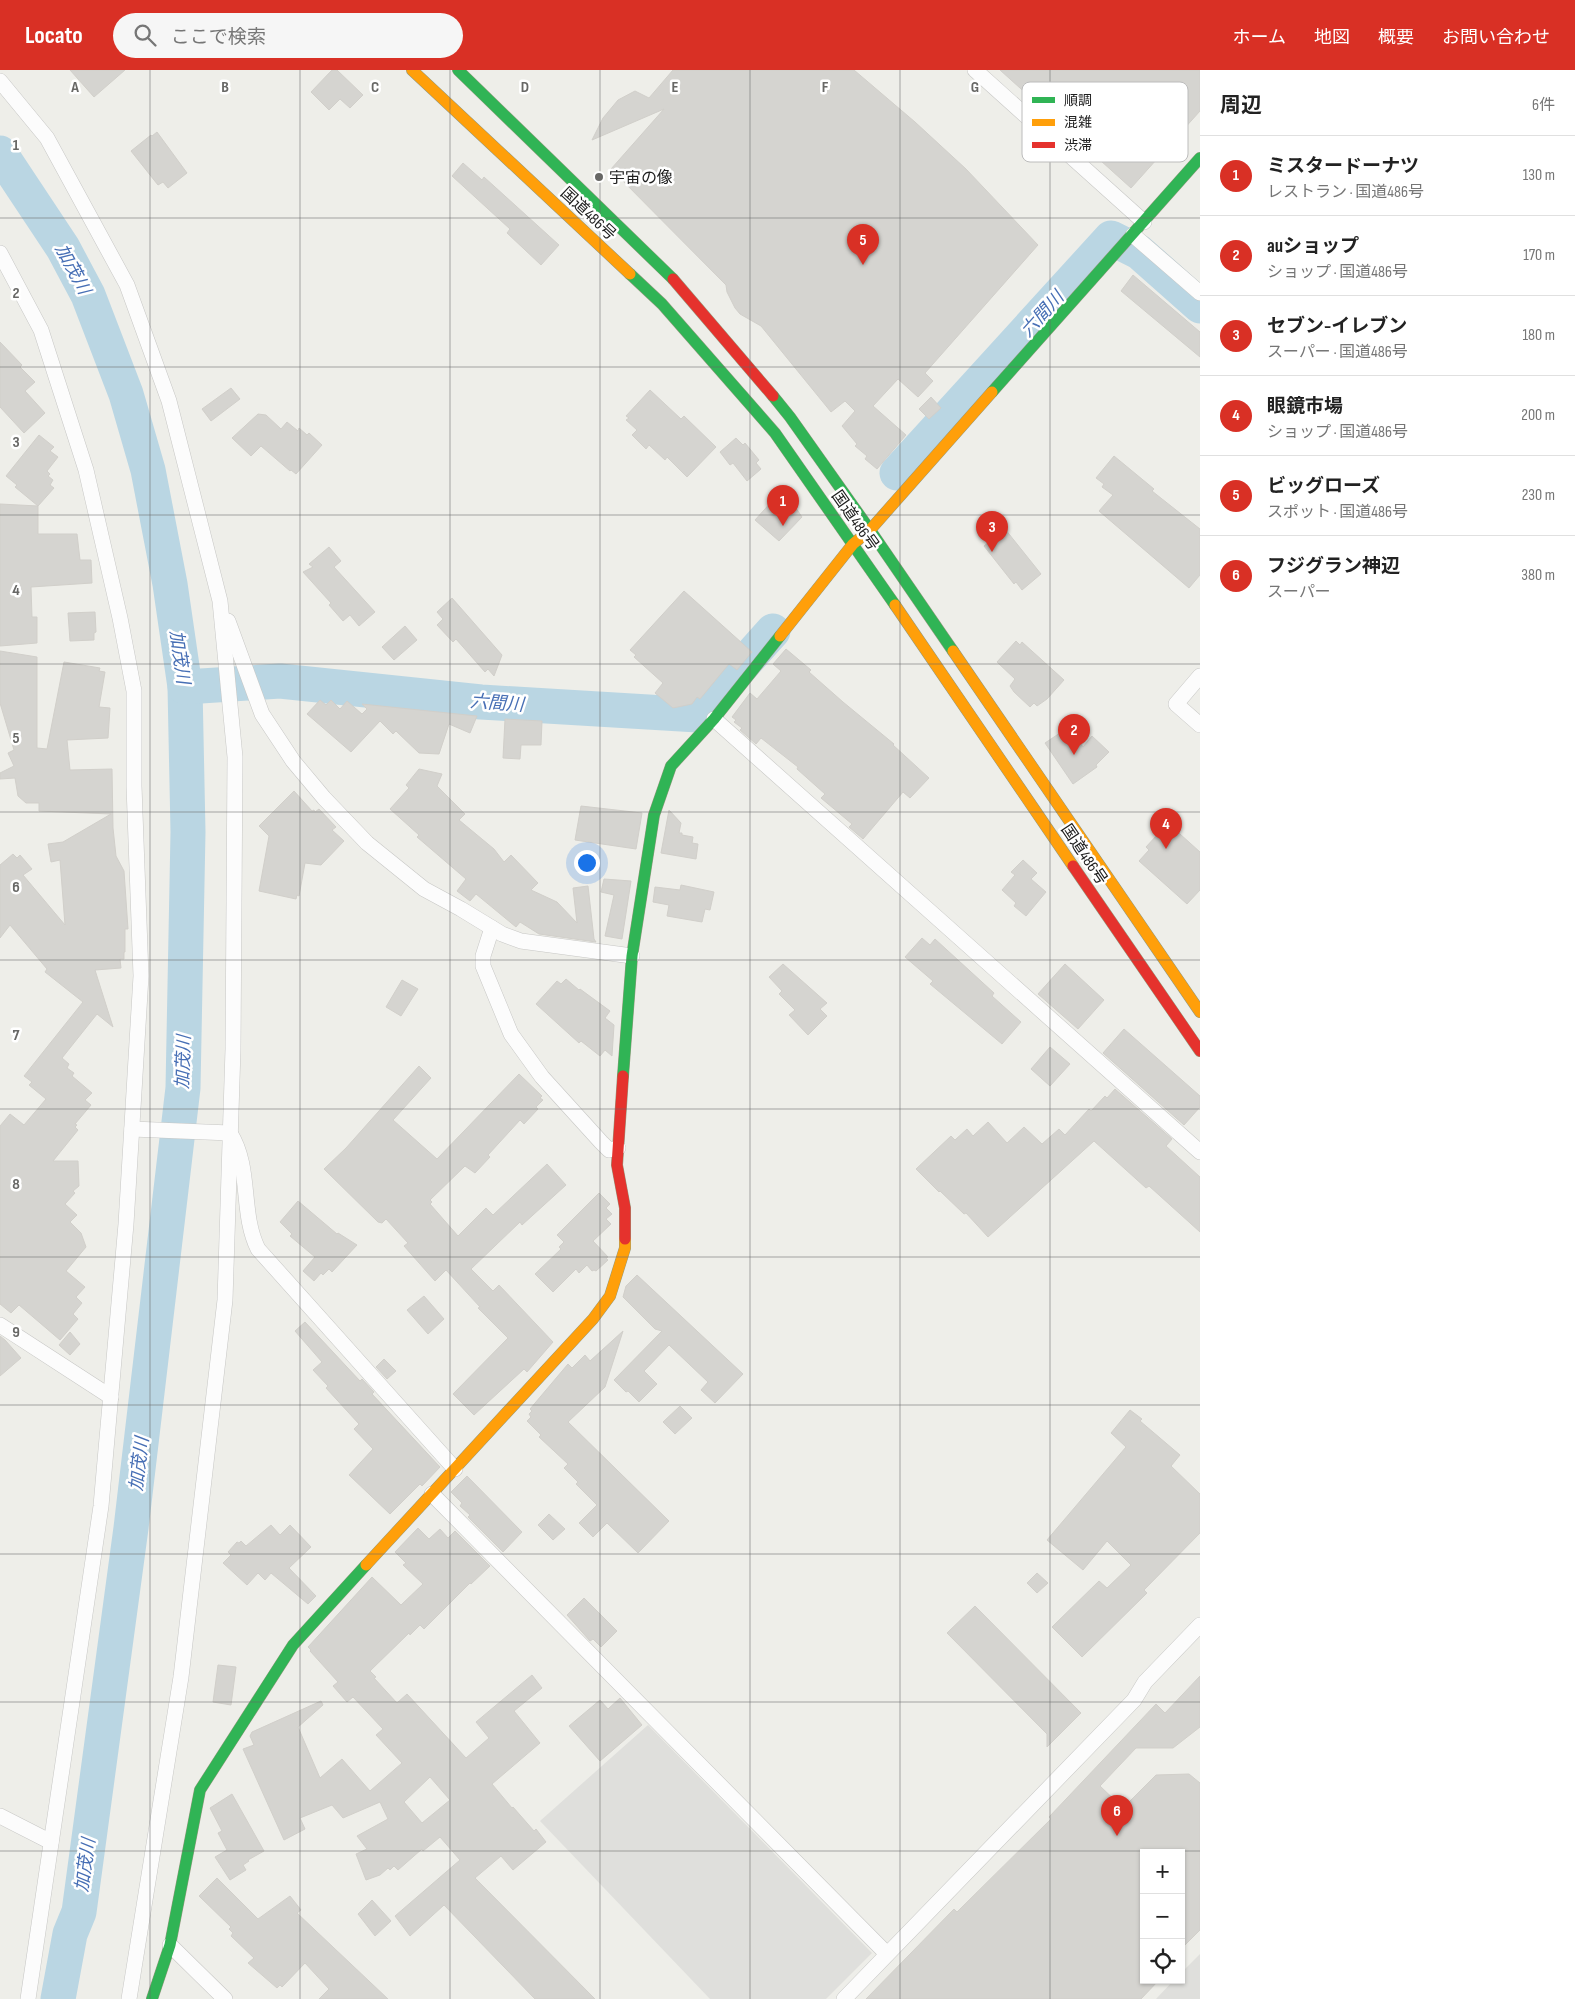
<!DOCTYPE html>
<html lang="ja">
<head>
<meta charset="utf-8">
<style>
	body { margin:0; font-family:"Sofia Sans Condensed","Noto Sans JP",sans-serif; background:#f6f6f6; color:#222 }
	.controls { position:absolute; right:15px; bottom:15px; display:grid; overflow:hidden; border-radius:0px; box-shadow:0 1px 4px #0004 }
	.controls button { width:45px; height:45px; display:grid; place-items:center; padding:0; border:0; border-bottom:1px solid #e0e0e0; background:#fff; color:#222; font:25px sans-serif }
	.you { position:absolute; left:586px; top:792px; width:18px; height:18px; margin:-12px; border:4px solid #fff; border-radius:50%; background:#1a73e8; box-shadow:0 0 0 8px #1a73e833 }
	.badge { display:grid; place-items:center; width:32px; height:32px; border-radius:50%; background:#d93025; color:#fff; font-size:16px; font-weight:700 }
	.pin { position:absolute; translate:-50% -41px; filter:drop-shadow(0 1px 2px #0008) }
	.pin::after { content:''; position:absolute; top:26px; width:18px; height:15px; background:inherit; clip-path:polygon(0 0,100% 0,50% 100%) }
	.list { margin:0; padding:0; list-style:none }
	h2 { display:flex; justify-content:space-between; align-items:center; height:65px; margin:0; padding:0 20px; font-size:21px }
	h2 small { font-size:16px; font-weight:400; color:#767676 }
	.list li { display:grid; grid-template-columns:32px 1fr auto; gap:15px; align-items:center; box-sizing:border-box; height:80px; padding:0 20px; border-top:1px solid #e0e0e0 }
	.list b { display:block; font-size:19px; white-space:nowrap }
	.list p { margin:0; font-size:16px; white-space:nowrap; color:#767676 }
	.list em { font-size:16px; font-style:normal; color:#767676 }
	.icon { flex:none; width:28px; height:28px; fill:none; stroke:currentColor; stroke-width:2; stroke-linecap:round; stroke-linejoin:round }
	.map { position:relative; flex:none; width:1200px; height:1929px; overflow:hidden }
	header { display:flex; align-items:center; gap:30px; box-sizing:border-box; height:70px; padding:0 25px; background:#d93025; color:#fff }
	header strong { font-size:24px }
	nav { display:flex; gap:28px; margin-inline-start:auto; font-size:18px }
	.search { width:350px; height:45px; background:#f6f6f6; display:flex; align-items:center; gap:12px; box-sizing:border-box; padding:0 18px; border-radius:28px; color:#767676; font-size:19px }
	main { display:flex }
	aside { flex:1; background:#fff }
	.map>svg:first-child { display:block }
</style>
</head>
<body>
<header>
<strong>Locato</strong>
<div class="search"><svg class="icon" aria-label="search" viewBox="0 0 24 24"><circle cx="10" cy="10" r="6"/><path d="M15 15l6 6"/></svg>ここで検索</div>
<nav><a>ホーム</a><a>地図</a><a>概要</a><a>お問い合わせ</a></nav>
</header>
<main>
<div class="map">
<svg width="1200" height="1929" viewBox="0 0 1200 1929">
	<rect width="100%" height="100%" fill="#eeeee9"/>
	<!-- parking -->
	<g fill="#dfdfdc">
		<path d="M648,1655L872,1883L826,1929H710L540,1751Z"/>
		<path d="M1200,1884V1929H1156L1174,1910H1181V1903Z"/>
	</g>
	<g fill="none" stroke-linecap="round" stroke-linejoin="round">
		<!-- river -->
		<g stroke="#bad6e3" stroke-width="35">
			<path d="M0,83L63,178L88,225L126,324L148,400L170,514L185,617L188,762L183,1018L131,1458L79,1842L70,1864L58,1929"/>
			<path d="M897,403L1111,168L1139,182L1200,236"/>
			<path d="M185,617L280,611L481,632L698,645L773,561"/>
		</g>
	</g>
	<!-- building -->
	<g fill="#d5d4d0" stroke="#d1cfca" fill-rule="evenodd">
		<path d="M70,0H125L94,27Z"/>
		<path d="M332,0H337L363,25L350,38L340,29L329,40L311,22Z"/>
		<path d="M673,0H854L915,52L966,99L1038,175L925,303L933,311L918,327L898,309L873,336L906,365L877,399L865,389L867,386L855,376L857,374L842,356L855,341L845,331L831,342L761,256L740,244L735,238L727,222L726,215L611,99L664,39L592,70L603,48L618,30L635,21L649,28Z"/>
		<path d="M1000,0H1200V41L1131,118Z"/>
		<path d="M157,62L187,103L168,118L163,112L158,115L131,81L151,65L152,66Z"/>
		<path d="M463,93L482,110L484,107L559,175L541,195L507,163L510,159L452,106Z"/>
		<path d="M1133,205L1200,262V287L1121,221Z"/>
		<path d="M0,272L22,295L20,297L35,312L25,321L45,343L24,363L0,337Z"/>
		<path d="M231,318L240,329L211,351L202,339Z"/>
		<path d="M650,320L681,349L684,346L716,377L687,407L667,387L665,390L649,375L646,379L632,365L637,360L626,350L629,348L626,346Z"/>
		<path d="M931,327L941,338L929,349L919,339Z"/>
		<path d="M258,344L266,345L281,359L287,352L298,361L299,358L307,365L309,363L322,375L296,404L291,400L290,401L261,376L251,386L232,368Z"/>
		<path d="M39,365L54,377L50,381L58,387L47,401L50,404L48,406L53,410L50,415L54,418L38,436V464H77L80,490H91L92,513L31,517L32,547H37V573L0,576V434L38,436L15,417L17,415L6,406Z"/>
		<path d="M736,368L743,375L745,373L759,390L756,393L761,399L747,411L733,393L730,395L720,382Z"/>
		<path d="M1114,386L1154,419L1152,421L1200,459V505L1189,518L1099,441L1113,425L1102,417L1104,414L1096,408Z"/>
		<path d="M783,419L802,447L779,471L755,450Z"/>
		<path d="M1005,459L1041,504L1022,520L1016,512L1014,514L984,476Z"/>
		<path d="M329,477L341,491L334,497L375,542L359,556L350,545L343,551L329,535L331,533L303,502L313,497L309,494Z"/>
		<path d="M684,521L752,582L737,600L729,594L700,629L697,627L692,634L673,638L655,623L663,613L634,587L636,585L630,580Z"/>
		<path d="M452,528L502,585L494,606L488,599L485,602L456,569L453,572L437,555L443,549L437,542Z"/>
		<path d="M95,542L96,562L94,563V570L70,571L68,543Z"/>
		<path d="M405,556L417,570L394,590L382,577Z"/>
		<path d="M1016,571L1020,575L1022,572L1064,610L1047,629L1037,636L1034,633L1030,637L1014,622L1010,616L1015,609L997,592Z"/>
		<path d="M786,579L811,600L809,602L843,632L894,674L893,675L929,708L910,728L903,722L863,769L849,757L852,754L821,728L825,724L797,699L798,697L761,668L756,674L740,660L742,658L734,652L736,650L732,647L750,623L757,629L781,601L773,594Z"/>
		<path d="M0,581L37,587V678L47,679L64,592L100,598L99,601L105,602L99,637L110,638L108,668L67,670L70,700L112,699L113,758L116,786L124,801L128,859H125V882H124V889H120L121,898L95,900L113,957L97,944L62,988L69,994L67,998L74,1003L72,1006L92,1023L85,1030L91,1035L75,1054L77,1055L75,1057L78,1060L53,1091H78L79,1116L73,1121L75,1123L65,1134L77,1145L70,1152L81,1163L86,1177L66,1201L85,1217L76,1227L82,1233L73,1244L78,1249L60,1270L19,1235L11,1243L0,1234V1056L10,1044L24,1055L46,1029L29,1015L32,1012L24,1006L83,932L45,902L47,899L10,855L0,868V795L13,784L17,788L20,785L32,799L23,805L65,855L60,790L51,792L48,774L63,772L111,744L39,741V733H26L18,726L15,708L0,709V703L14,696L8,683L14,680L0,633Z"/>
		<path d="M320,630L326,635L331,630L340,639L347,631L362,644L367,639L362,634L477,646L470,663L449,654L439,684L419,683L396,661L393,664L380,651L351,682L307,644Z"/>
		<path d="M505,649L542,651L541,675H521L520,689L503,688Z"/>
		<path d="M1069,657L1083,677L1092,666L1109,682L1096,695L1097,697L1073,714L1045,673Z"/>
		<path d="M419,699L442,704L437,716L465,744L459,750L494,779L504,792L511,785L538,813L531,820L557,832L577,853L573,818L588,816L594,869L596,872L539,864L520,852L516,857L476,824L470,831L457,821L466,809L417,767L419,765L390,739L409,718L406,715Z"/>
		<path d="M294,721L312,741L314,740L315,742L319,739L336,757L332,760L344,771L321,795L305,793L299,826L297,825L296,829L259,821L269,766L259,756Z"/>
		<path d="M581,736L642,743L636,779L575,770Z"/>
		<path d="M669,740L681,753L679,763H682V765L693,767L692,773L698,774L696,789L661,783Z"/>
		<path d="M1170,755L1200,782V820L1187,834L1139,791L1149,780L1146,777L1157,765L1159,767Z"/>
		<path d="M1023,790L1037,803L1031,809L1046,822L1026,846L1014,836L1016,833L1002,820L1015,805L1011,802Z"/>
		<path d="M604,809L631,811L622,869L605,866L614,825L601,822Z"/>
		<path d="M681,815L714,822L710,840L705,839L702,852L667,846L669,835L653,832L655,817L680,820Z"/>
		<path d="M922,868L930,875L935,869L994,923L992,926L1021,952L1002,974L930,914L933,911L905,887Z"/>
		<path d="M783,894L827,933L820,939L827,946L808,965L789,945L795,940L779,924L782,921L769,907Z"/>
		<path d="M1065,894L1104,930L1078,959L1038,924Z"/>
		<path d="M566,909L579,920L580,919L610,941L605,948L614,955L612,986L605,980L600,986L581,971L579,973L536,934L557,911L561,914Z"/>
		<path d="M402,910L418,919L401,946L386,937Z"/>
		<path d="M1124,959L1200,1026V1037L1184,1055L1103,983Z"/>
		<path d="M1050,977L1070,994L1050,1016L1031,999Z"/>
		<path d="M419,996L431,1008L393,1050L437,1089L519,1004L542,1026L540,1028L543,1030L536,1037L538,1039L524,1054L520,1050L488,1085L490,1087L475,1103L465,1096L430,1130L432,1132L430,1134L458,1166L486,1138L493,1145L547,1094L566,1115L522,1155L520,1152L471,1199L493,1221L499,1215L553,1272L527,1302L524,1299L474,1345L453,1324L508,1268L478,1238L480,1237L446,1200L435,1211L404,1176L408,1173L386,1149L382,1153L378,1152L324,1099L346,1078Z"/>
		<path d="M1115,1019L1172,1069L1166,1076L1200,1107V1162L1149,1116L1146,1118L1094,1071L988,1167L966,1143L964,1144L940,1121L939,1122L916,1099L951,1066L955,1070L967,1059L973,1066L988,1052L1007,1073L1024,1057L1042,1074L1059,1059L1065,1065L1089,1039L1091,1041L1105,1026L1107,1028Z"/>
		<path d="M599,1123L610,1134L606,1138L612,1144L606,1149L611,1154L593,1171L608,1187L606,1188L608,1190L596,1201L594,1200L592,1201L587,1195L579,1203L576,1199L553,1222L535,1204L561,1179L559,1177L564,1172L557,1165Z"/>
		<path d="M298,1131L337,1164L338,1163L357,1175L332,1202L329,1199L323,1205L321,1203L314,1211L303,1201L315,1187L290,1166L292,1164L280,1152Z"/>
		<path d="M637,1205L743,1304L715,1333L701,1320L708,1312L669,1275L644,1301L657,1314L639,1332L628,1321L626,1322L614,1310L662,1261L655,1259L623,1227L626,1216Z"/>
		<path d="M424,1226L444,1249L428,1264L407,1240Z"/>
		<path d="M305,1252L360,1311L362,1309L374,1322L372,1324L440,1397L422,1416L420,1414L390,1444L349,1405L373,1379L354,1359L359,1354L326,1318L328,1316L313,1300L322,1292L295,1261Z"/>
		<path d="M623,1261L605,1317L568,1352L669,1451L638,1483L607,1453L593,1467L579,1453L597,1435L576,1414L578,1412L564,1398L568,1394L539,1367L541,1365L527,1351L531,1347L529,1344L532,1341L530,1339L568,1294L572,1298L585,1285L590,1291Z"/>
		<path d="M70,1262L80,1274L70,1285L59,1275Z"/>
		<path d="M0,1266L5,1270L21,1288L0,1306Z"/>
		<path d="M384,1289L396,1301L387,1309L376,1297Z"/>
		<path d="M680,1336L692,1348L675,1364L663,1352Z"/>
		<path d="M1130,1340L1142,1349L1140,1351L1180,1385L1171,1396L1200,1424V1463L1144,1520L1147,1523L1082,1587L1052,1557L1099,1511L1107,1518L1131,1495L1107,1471L1083,1500L1047,1470L1126,1377L1111,1363Z"/>
		<path d="M467,1406L522,1462L503,1482L468,1447L470,1445L460,1436L462,1433L451,1422Z"/>
		<path d="M549,1444L565,1459L553,1470L538,1455Z"/>
		<path d="M271,1455L280,1465L290,1455L311,1477L289,1498L316,1526L308,1534L271,1503L265,1510L258,1503L247,1515L223,1493L231,1485L228,1482L237,1472L239,1473L241,1471L246,1476Z"/>
		<path d="M418,1458L429,1469L440,1459L448,1468L455,1461L490,1496L471,1514L470,1513L424,1559L420,1555L410,1565L409,1563L370,1601L376,1607L374,1608L397,1633L407,1624L466,1688L489,1668L476,1652L532,1605L542,1618L514,1641L540,1673L492,1714L512,1738L513,1737L534,1761L536,1759L546,1772L513,1800L501,1786L475,1808L595,1929H535L444,1835L410,1866L395,1846L460,1790L440,1767L423,1781L422,1779L398,1800L394,1796L390,1800L388,1798L380,1805L366,1810L356,1784L367,1779L357,1766L388,1749L380,1732L343,1748L332,1735L300,1748L305,1759L284,1770L243,1679L254,1675L250,1666L252,1662L321,1631L323,1635L298,1657L320,1708L342,1689L370,1721L402,1693L376,1665L383,1659L353,1627L347,1632L333,1616L338,1612L310,1581L311,1580L308,1577L372,1507L401,1535L423,1514L403,1495L406,1493L395,1482ZM430,1707L450,1730L422,1753L404,1732Z"/>
		<path d="M1037,1503L1048,1513L1037,1523L1027,1513Z"/>
		<path d="M584,1528L617,1561L601,1577L593,1569L590,1571L567,1545Z"/>
		<path d="M975,1536L1081,1643L1047,1677V1664L947,1563Z"/>
		<path d="M218,1595L236,1597L231,1635L213,1632Z"/>
		<path d="M1200,1606V1657L1173,1678H1136L1100,1716L1123,1738L1156,1705L1189,1704L1200,1713V1860L1181,1879V1783H1144V1910H1159L1141,1929H866L954,1839L957,1842L1051,1749L1049,1747L1156,1634L1165,1643Z"/>
		<path d="M620,1628L642,1655L600,1691L569,1656L600,1630L608,1639Z"/>
		<path d="M232,1724L264,1781L248,1790L249,1791L243,1795L246,1800L230,1810L215,1787L227,1780L218,1763L222,1761L210,1738Z"/>
		<path d="M217,1808L258,1849L290,1826L301,1840L297,1843L388,1929H319L329,1919L305,1893L282,1917L280,1915L277,1918L248,1893L254,1888L231,1866L233,1863L229,1859L231,1857L199,1826Z"/>
		<path d="M372,1830L391,1851L375,1866L358,1844Z"/>
	</g>
	<g fill="none" stroke-linecap="round" stroke-linejoin="round">
		<defs>
			<g id="street">
				<path d="M975,0L1144,152"/>
				<path d="M0,11L47,68L127,215L169,331L220,531L235,687L233,979L225,1230L181,1607L129,1929"/>
				<path d="M1133,165L1200,223"/>
				<path d="M0,183L41,260L86,400L120,548L134,621V716L141,906L126,1154L101,1436L28,1929"/>
				<path d="M228,551L262,644L293,691L324,728L367,773L424,819L461,839L502,864L521,871L632,886"/>
				<path d="M1200,606L1176,634L1200,655"/>
				<path d="M714,649L1200,1082"/>
				<path d="M492,858L483,886V896L511,964L542,1007L601,1072L609,1080L618,1078"/>
				<path d="M132,1059L230,1063C252,1098 240,1143 258,1179L455,1399"/>
				<path d="M0,1255L111,1327"/>
				<path d="M432,1424L887,1884"/>
				<path d="M0,1746L51,1772"/>
				<path d="M170,1875L225,1929"/>
				<path d="M844,1929L1134,1630L1145,1612L1200,1555"/>
			</g>
			<g id="fast">
				<path d="M458,0L673,209"/>
				<path d="M630,204L662,234L775,363L895,535"/>
				<path d="M992,322L1200,88"/>
				<path d="M773,326L790,347L870,460L953,581"/>
				<path d="M623,1006L632,886L654,745L671,696L714,649L780,566"/>
				<path d="M152,1929L170,1875L200,1720L293,1575L366,1495"/>
			</g>
			<g id="slow">
				<path d="M412,0L630,204"/>
				<path d="M895,535L1073,796"/>
				<path d="M780,566L853,474L870,460L992,322"/>
				<path d="M953,581L1200,942"/>
				<path d="M366,1495L593,1249L610,1226L625,1178V1169"/>
			</g>
			<g id="jam">
				<path d="M673,209L773,326"/>
				<path d="M1073,796L1200,981"/>
				<path d="M623,1006L617,1095L625,1138V1169"/>
			</g>
		</defs>
		<!-- street casing -->
		<use href="#street" stroke="#c7c7c5" stroke-width="16"/>
		<!-- fast casing -->
		<use href="#fast" stroke="#949a7f" stroke-width="12"/>
		<!-- slow casing -->
		<use href="#slow" stroke="#949a7f" stroke-width="12"/>
		<!-- jam casing -->
		<use href="#jam" stroke="#949a7f" stroke-width="12"/>
		<!-- street -->
		<use href="#street" stroke="#fcfcfc" stroke-width="15"/>
		<!-- fast -->
		<use href="#fast" stroke="#30b455" stroke-width="11"/>
		<!-- slow -->
		<use href="#slow" stroke="#ff9f0a" stroke-width="11"/>
		<!-- jam -->
		<use href="#jam" stroke="#e5322d" stroke-width="11"/>
	</g>
	<!-- grid -->
	<path fill="none" stroke="#686866" stroke-width="1" stroke-opacity="0.55" d="M150,0V1929M300,0V1929M450,0V1929M600,0V1929M750,0V1929M900,0V1929M1050,0V1929M0,148H1200M0,297H1200M0,445H1200M0,594H1200M0,742H1200M0,890H1200M0,1039H1200M0,1187H1200M0,1335H1200M0,1484H1200M0,1632H1200M0,1781H1200"/>
	<!-- markers -->
	<circle fill="#686866" stroke="#fff" stroke-width="2" cx="599" cy="107" r="5"/>
	<g text-anchor="middle" stroke-width="5" stroke-linejoin="round" paint-order="stroke">
		<!-- poi labels -->
		<g font-size="16" fill="#202020" stroke="#fff" text-anchor="start">
			<text x="609" y="113">宇宙の像</text>
		</g>
		<!-- street labels -->
		<g font-size="16" fill="#202020" stroke="#fff">
			<text transform="translate(589 143) rotate(43)" y="6">国道486号</text>
			<text transform="translate(856 450) rotate(55)" y="6">国道486号</text>
			<text transform="translate(1085 784) rotate(56)" y="6">国道486号</text>
		</g>
		<!-- water labels -->
		<g font-size="18" font-style="italic" fill="#476fb5" stroke="#fff">
			<text transform="translate(73 199) rotate(62)" y="6">加茂川</text>
			<text transform="translate(1042 244) rotate(-48)" y="6">六間川</text>
			<text transform="translate(180 587) rotate(82)" y="6">加茂川</text>
			<text transform="translate(497 633) rotate(4)" y="6">六間川</text>
			<text transform="translate(183 992) rotate(-88)" y="6">加茂川</text>
			<text transform="translate(139 1394) rotate(-83)" y="6">加茂川</text>
			<text transform="translate(85 1795) rotate(-82)" y="6">加茂川</text>
		</g>
	</g>
	<!-- legend -->
	<rect x="1022" y="12" width="166" height="80" rx="8" fill="#fff" stroke="#bcbcbc" stroke-width="1"/>
	<rect x="1032" y="27" width="23" height="6" fill="#30b455"/>
	<rect x="1032" y="49" width="23" height="7" fill="#ff9f0a"/>
	<rect x="1032" y="72" width="23" height="6" fill="#e5322d"/>
	<g font-size="14" fill="#202020">
		<text x="1064" y="35">順調</text>
		<text x="1064" y="57">混雑</text>
		<text x="1064" y="80">渋滞</text>
	</g>
	<g font-size="16" text-anchor="middle" font-weight="bold" fill="#686866" stroke="#fff" stroke-width="5" stroke-linejoin="round" paint-order="stroke">
		<text x="75" y="22">A</text>
		<text x="225" y="22">B</text>
		<text x="375" y="22">C</text>
		<text x="525" y="22">D</text>
		<text x="675" y="22">E</text>
		<text x="825" y="22">F</text>
		<text x="975" y="22">G</text>
		<text x="16" y="80">1</text>
		<text x="16" y="228">2</text>
		<text x="16" y="377">3</text>
		<text x="16" y="525">4</text>
		<text x="16" y="673">5</text>
		<text x="16" y="822">6</text>
		<text x="16" y="970">7</text>
		<text x="16" y="1119">8</text>
		<text x="16" y="1267">9</text>
	</g>
</svg>
<div class="controls">
<button>+</button>
<button>−</button>
<button><svg class="icon" aria-label="locate" viewBox="0 0 24 24"><circle cx="12" cy="12" r="6"/><path d="M12 2v4M12 18v4M2 12h4M18 12h4"/></svg></button>
</div>
<div class="you"></div>
<div class="pin badge" style="left:783px;top:456px">1</div>
<div class="pin badge" style="left:1074px;top:685px">2</div>
<div class="pin badge" style="left:992px;top:482px">3</div>
<div class="pin badge" style="left:1166px;top:779px">4</div>
<div class="pin badge" style="left:863px;top:195px">5</div>
<div class="pin badge" style="left:1117px;top:1766px">6</div>
</div>
<aside>
<h2>周辺<small>6件</small></h2>
<ul class="list">
<li><span class="badge">1</span><div><b>ミスタードーナツ</b><p>レストラン · 国道486号</p></div><em>130 m</em></li>
<li><span class="badge">2</span><div><b>auショップ</b><p>ショップ · 国道486号</p></div><em>170 m</em></li>
<li><span class="badge">3</span><div><b>セブン-イレブン</b><p>スーパー · 国道486号</p></div><em>180 m</em></li>
<li><span class="badge">4</span><div><b>眼鏡市場</b><p>ショップ · 国道486号</p></div><em>200 m</em></li>
<li><span class="badge">5</span><div><b>ビッグローズ</b><p>スポット · 国道486号</p></div><em>230 m</em></li>
<li><span class="badge">6</span><div><b>フジグラン神辺</b><p>スーパー</p></div><em>380 m</em></li>
</ul>
</aside>
</main>
</body>
</html>
